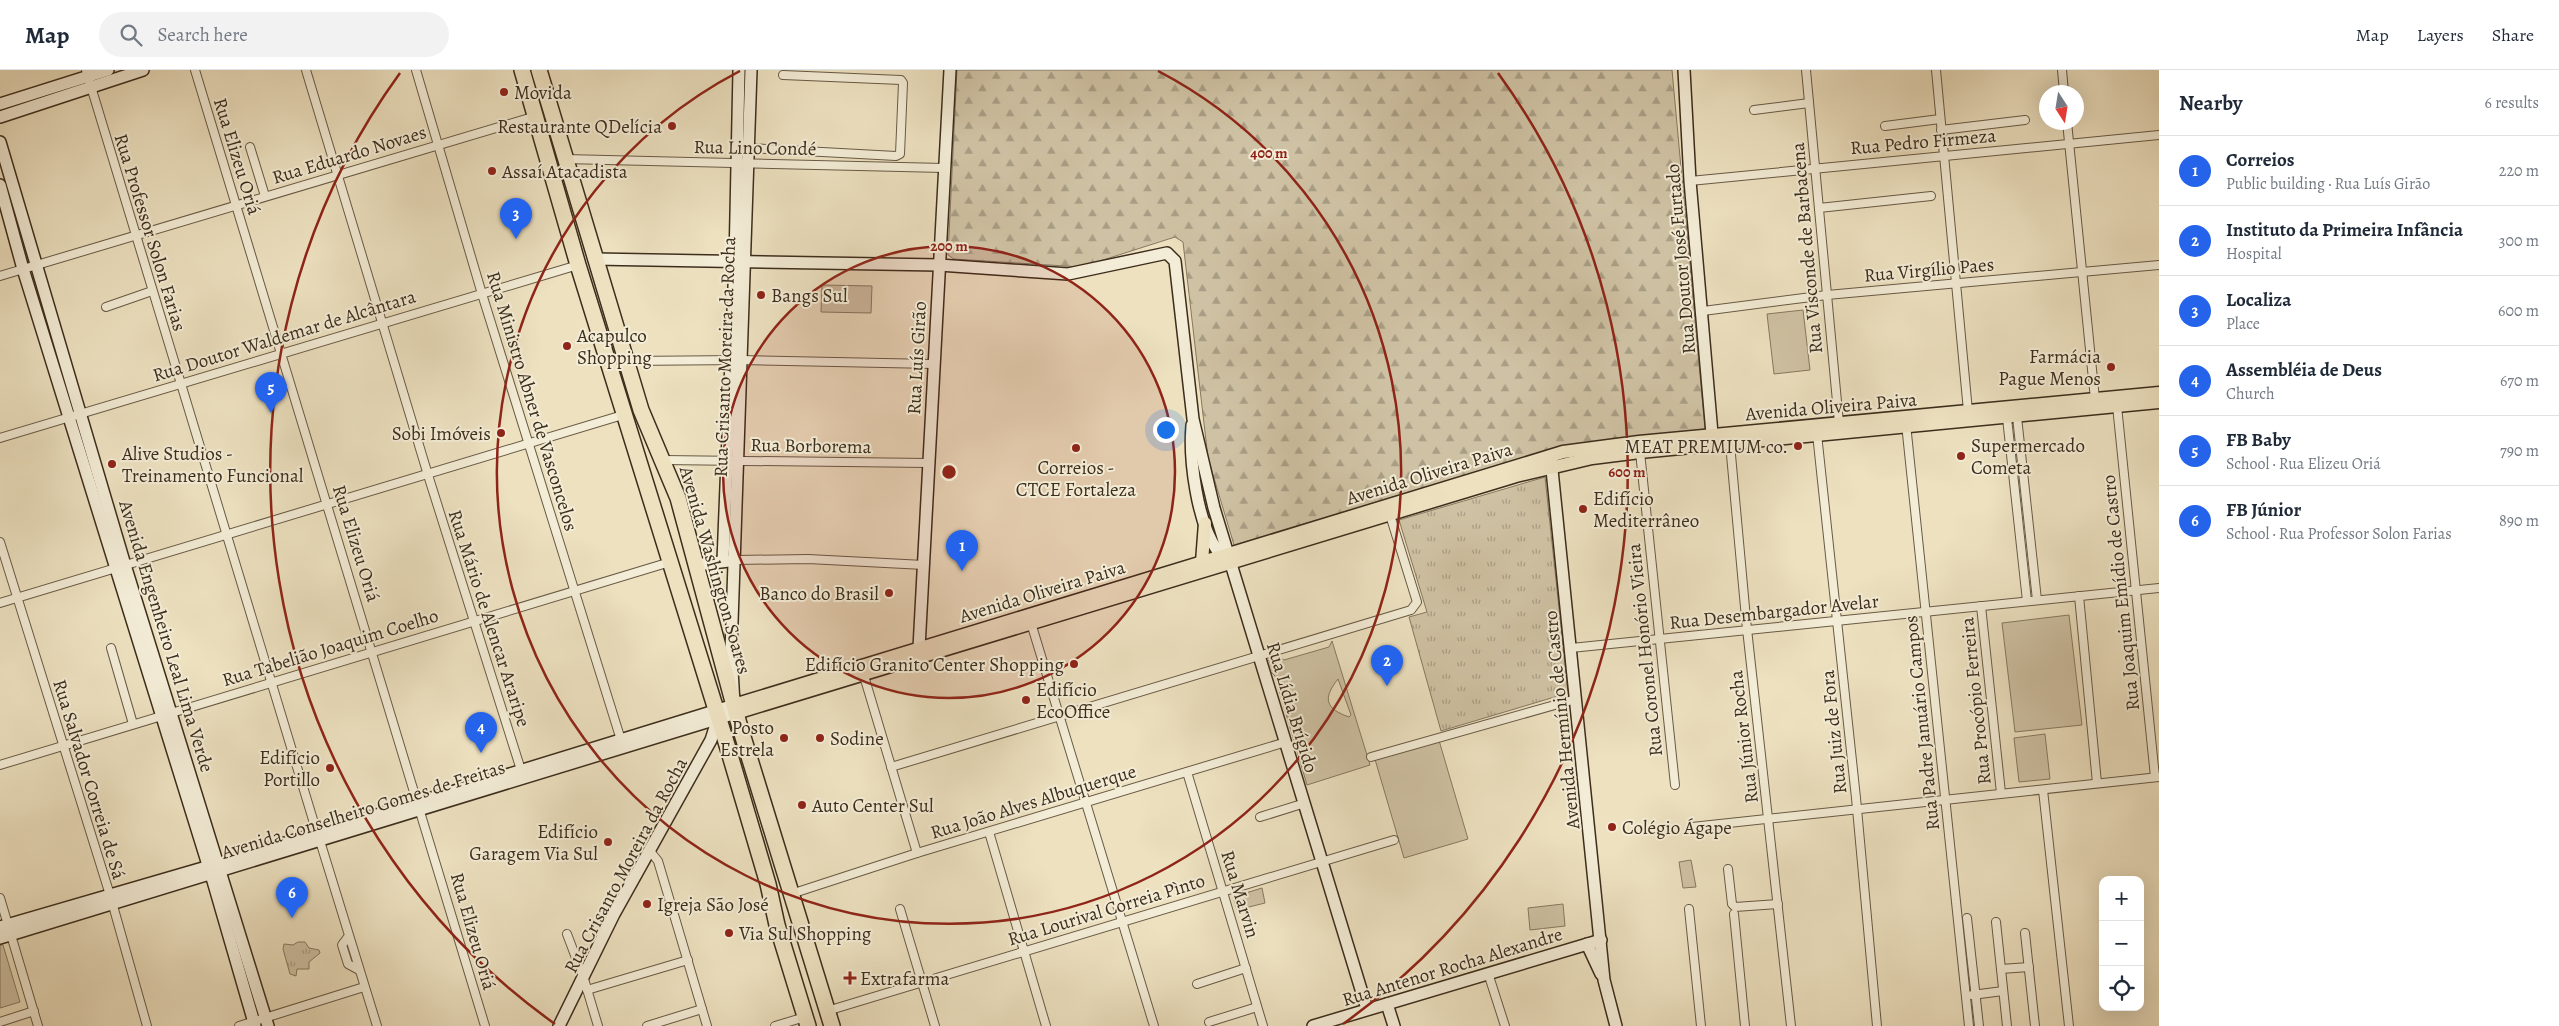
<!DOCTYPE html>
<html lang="en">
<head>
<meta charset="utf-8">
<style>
	body { margin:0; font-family:Alegreya,serif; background:#f2f2f3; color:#1f2937 }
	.controls { position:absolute; right:15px; bottom:15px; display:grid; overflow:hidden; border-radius:10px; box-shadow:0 5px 20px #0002 }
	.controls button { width:45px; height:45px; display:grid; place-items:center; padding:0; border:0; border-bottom:1px solid #e0e1e3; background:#fff; color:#1f2937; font:25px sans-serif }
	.compass { position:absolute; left:2039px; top:15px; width:45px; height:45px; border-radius:50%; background:#fff; box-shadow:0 5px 20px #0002; rotate:168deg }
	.you { position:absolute; left:1165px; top:359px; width:18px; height:18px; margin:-12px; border:4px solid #fff; border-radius:50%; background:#1a73e8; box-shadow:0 0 0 8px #1a73e833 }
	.badge { display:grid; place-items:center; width:32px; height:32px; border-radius:50%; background:#2563eb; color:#fff; font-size:16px; font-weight:700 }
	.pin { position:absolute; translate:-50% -41px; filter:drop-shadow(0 1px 2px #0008) }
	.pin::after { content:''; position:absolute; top:26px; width:18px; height:15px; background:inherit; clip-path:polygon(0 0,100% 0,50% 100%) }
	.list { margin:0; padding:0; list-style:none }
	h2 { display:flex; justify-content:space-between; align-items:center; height:65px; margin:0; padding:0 20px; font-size:21px }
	h2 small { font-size:16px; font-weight:400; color:#747a83 }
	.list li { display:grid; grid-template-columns:32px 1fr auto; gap:15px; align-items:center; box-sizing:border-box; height:70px; padding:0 20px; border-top:1px solid #e0e1e3 }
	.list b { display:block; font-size:19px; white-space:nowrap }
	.list p { margin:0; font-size:16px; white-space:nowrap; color:#747a83 }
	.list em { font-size:16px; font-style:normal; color:#747a83 }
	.icon { flex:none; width:28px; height:28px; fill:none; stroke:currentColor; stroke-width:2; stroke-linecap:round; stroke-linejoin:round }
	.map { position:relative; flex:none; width:2159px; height:956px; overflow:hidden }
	header { display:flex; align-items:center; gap:30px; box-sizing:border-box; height:70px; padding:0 25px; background:#fff; border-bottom:1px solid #e0e1e3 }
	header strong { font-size:24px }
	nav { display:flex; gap:28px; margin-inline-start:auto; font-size:18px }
	.search { width:350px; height:45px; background:#f2f2f3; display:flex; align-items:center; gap:12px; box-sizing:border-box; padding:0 18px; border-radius:28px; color:#747a83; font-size:19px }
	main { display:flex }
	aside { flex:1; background:#fff }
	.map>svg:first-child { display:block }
</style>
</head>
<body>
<header>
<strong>Map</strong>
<div class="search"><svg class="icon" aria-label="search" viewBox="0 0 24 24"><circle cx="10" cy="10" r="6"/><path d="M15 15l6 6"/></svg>Search here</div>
<nav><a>Map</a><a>Layers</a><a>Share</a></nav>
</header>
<main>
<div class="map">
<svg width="2159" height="956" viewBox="0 0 2159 956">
	<defs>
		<pattern id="grass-tufts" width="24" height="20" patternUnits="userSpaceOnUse" patternTransform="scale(1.25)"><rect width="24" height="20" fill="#cfc2a4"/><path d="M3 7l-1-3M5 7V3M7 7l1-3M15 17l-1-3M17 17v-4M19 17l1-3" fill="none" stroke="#a99e85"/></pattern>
		<pattern id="forest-firs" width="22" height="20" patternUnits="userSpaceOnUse" patternTransform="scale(1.25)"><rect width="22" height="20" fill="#cfc2a4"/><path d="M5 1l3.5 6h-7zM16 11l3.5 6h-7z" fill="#a99e85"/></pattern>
	</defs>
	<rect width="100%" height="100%" fill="#ede1c0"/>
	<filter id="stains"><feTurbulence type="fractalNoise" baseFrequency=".004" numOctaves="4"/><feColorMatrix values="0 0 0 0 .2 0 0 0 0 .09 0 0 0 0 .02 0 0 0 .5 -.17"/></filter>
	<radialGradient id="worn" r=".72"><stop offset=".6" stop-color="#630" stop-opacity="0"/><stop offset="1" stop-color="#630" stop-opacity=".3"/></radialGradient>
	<!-- grass -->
	<g fill="url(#grass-tufts)" stroke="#867860">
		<path d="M1545,407L1568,623L1441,661L1409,547L1427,542L1399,450Z"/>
		<path d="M298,872H305L309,878L319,880L320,883L309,892V899H297L296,906L290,904L283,879L284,874L293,875Z"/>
	</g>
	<!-- forest -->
	<path fill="url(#forest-firs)" stroke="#867860" d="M957,0H1672L1705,359L1532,385L1234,475L1208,388L1183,172L1175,167L1081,197L954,189L948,185Z"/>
	<!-- park -->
	<g fill="#cfc2a4" stroke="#867860" fill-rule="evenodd">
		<path d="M822,215L872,216L871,243L821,242Z"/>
		<path d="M1803,240L1810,300L1774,304L1767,244Z"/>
		<path d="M2069,545L2082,655L2015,662L2002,553Z"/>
		<path d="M1332,571L1370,695L1307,715L1275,606L1270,601L1267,591L1276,586L1284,590L1329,577ZM1338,609L1351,645L1349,647C1326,639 1322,629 1338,609Z"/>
		<path d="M2045,664L2050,709L2019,712L2014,668Z"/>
		<path d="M1438,667L1468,769L1404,788L1374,686Z"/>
		<path d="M1691,790L1696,817L1683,818L1679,792Z"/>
		<path d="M1262,818L1265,833L1237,840L1233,827Z"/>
		<path d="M1563,834L1565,856L1530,860L1528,838Z"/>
		<path d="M0,875H3L20,932L0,938Z"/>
	</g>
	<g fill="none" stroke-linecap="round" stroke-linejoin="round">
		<defs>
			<g id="street">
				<path d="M86,0L317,763"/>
				<path d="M195,0L485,956"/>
				<path d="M306,0L428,405L521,700"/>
				<path d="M416,0L482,224L621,670"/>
				<path d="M1806,0L1839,353"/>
				<path d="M1936,0L1968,341"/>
				<path d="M2062,0L2064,22"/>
				<path d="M1754,40L1809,33"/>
				<path d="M2067,52L2095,329"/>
				<path d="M1885,56L1940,49"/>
				<path d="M1941,60L2025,50"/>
				<path d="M250,77L265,126"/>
				<path d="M749,78L896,86L900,84L903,13L901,10L783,5"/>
				<path d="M565,89L944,98"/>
				<path d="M1690,111L2159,65"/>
				<path d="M1819,138L1931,126"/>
				<path d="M0,206L536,46"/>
				<path d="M106,237L152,221"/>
				<path d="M1703,241L1827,225L2159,195"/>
				<path d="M626,291L742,290L933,294"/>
				<path d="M2117,336L2155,707"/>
				<path d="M2017,347L2037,530"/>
				<path d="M2007,348L2027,531"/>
				<path d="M1906,354L1969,956"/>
				<path d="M1817,364L1856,728L1877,956"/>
				<path d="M0,368L578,195"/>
				<path d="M1730,374L1747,559L1791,956"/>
				<path d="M1640,382L1675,715"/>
				<path d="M663,390L928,393"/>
				<path d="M0,472L110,825L147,956"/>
				<path d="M736,490L808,489L924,495"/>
				<path d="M2079,526L2097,713"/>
				<path d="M0,533L626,344"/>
				<path d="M1981,536L2001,723"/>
				<path d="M1031,553L1154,956"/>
				<path d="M111,578L133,654"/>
				<path d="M1571,578L2159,518"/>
				<path d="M864,606L917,783"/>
				<path d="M1371,687L1576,629"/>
				<path d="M0,695L670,492"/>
				<path d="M891,697L1411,540L1417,532L1390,445"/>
				<path d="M1187,702L1263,956"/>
				<path d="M2043,720L2069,956"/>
				<path d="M1260,747L1305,733"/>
				<path d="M1692,757L2159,707"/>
				<path d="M989,762L1046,956"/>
				<path d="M320,771L377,956"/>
				<path d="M650,781L658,791L707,956"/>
				<path d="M1728,799L1732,834L1735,837L1778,834"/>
				<path d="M791,824L917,783L1286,672"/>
				<path d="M0,828L38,956"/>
				<path d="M900,839L935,956"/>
				<path d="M1689,839L1701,956"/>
				<path d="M1734,844L1745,956"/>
				<path d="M1967,848L1979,956"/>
				<path d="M1996,852L2007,956"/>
				<path d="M2025,863L2035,956"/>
				<path d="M567,864L584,909L598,956"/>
				<path d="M348,867L342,875L348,894L359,900"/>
				<path d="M2001,899L2029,897"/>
				<path d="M1488,903L1505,956"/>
				<path d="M1197,914L1246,898"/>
				<path d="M587,920L688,890"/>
				<path d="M1972,925L2003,921"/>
				<path d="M827,941L1394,770"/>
				<path d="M0,952L34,941"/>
				<path d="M1209,952L1257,937"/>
				<path d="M239,956L364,917"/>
				<path d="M647,956L702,939"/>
				<path d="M775,956L805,947"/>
			</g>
			<g id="secondary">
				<path d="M1684,0L1690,111L1713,375"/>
				<path d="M0,34L108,0"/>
				<path d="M0,47L143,0"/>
				<path d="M0,72L125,495L268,956"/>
				<path d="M0,115L23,199L213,811L255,956"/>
				<path d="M594,189L939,195L1068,204L1167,183L1175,191L1193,349L1214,438L1228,484"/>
				<path d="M1192,355C1189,389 1197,452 1217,480C1220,485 1226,489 1231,494L1367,939"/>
				<path d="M1551,390L1604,910L1616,956"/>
				<path d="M723,491L735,192L739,0"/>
				<path d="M696,495L729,491"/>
				<path d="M919,578L950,0"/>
				<path d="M0,857L227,791L734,635L731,581L751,0"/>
				<path d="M0,868L736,643"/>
				<path d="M1587,874L1601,904"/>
				<path d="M1387,934L1394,956"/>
				<path d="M559,956L614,844L711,670L718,648"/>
				<path d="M1313,956L1601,870"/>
			</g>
			<g id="primary">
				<path d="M1202,492L1205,453"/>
				<path d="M734,635L1563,382L1639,372L2159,323"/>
				<path d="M736,643L1516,406L1592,388L1640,382L2159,332"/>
			</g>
			<g id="highway">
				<path d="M522,0L578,195L727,675L768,814L777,855L808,956"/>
				<path d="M539,0L641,340L678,428L739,654L832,956"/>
			</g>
		</defs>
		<!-- street casing -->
		<use href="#street" stroke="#685a45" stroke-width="10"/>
		<!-- secondary casing -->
		<use href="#secondary" stroke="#3c2d1c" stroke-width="14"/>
		<!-- primary casing -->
		<use href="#primary" stroke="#3c2d1c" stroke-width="15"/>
		<!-- highway casing -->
		<use href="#highway" stroke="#3c2d1c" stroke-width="18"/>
		<!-- street -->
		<use href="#street" stroke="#f3ecd6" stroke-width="8"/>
		<!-- secondary -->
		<use href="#secondary" stroke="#f3ecd6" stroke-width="11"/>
		<!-- primary -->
		<use href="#primary" stroke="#ede1c0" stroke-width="12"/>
		<!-- highway -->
		<use href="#highway" stroke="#ede1c0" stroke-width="15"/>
	</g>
	<!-- distance rings -->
	<circle cx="949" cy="402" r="226" fill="#8f2418" fill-opacity=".12"/>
	<g fill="none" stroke="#8f2418" stroke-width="2.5">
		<circle cx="949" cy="402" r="226"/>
		<path d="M1158 1A452 452 0 1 1 740 1"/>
		<path d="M555 954A678 678 0 0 1 400 3M1498 3A678 678 0 0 1 1343 954"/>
	</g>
	<!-- markers -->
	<g fill="#8f2418" stroke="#f3ecd6" stroke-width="2">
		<circle cx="504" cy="22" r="5"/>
		<circle cx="672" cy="56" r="5"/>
		<circle cx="492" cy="101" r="5"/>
		<circle cx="761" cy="225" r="5"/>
		<circle cx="567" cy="276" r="5"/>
		<circle cx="2111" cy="297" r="5"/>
		<circle cx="501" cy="363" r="5"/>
		<circle cx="1798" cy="376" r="5"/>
		<circle cx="1076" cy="378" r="5"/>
		<circle cx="1961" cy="386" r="5"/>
		<circle cx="112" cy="394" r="5"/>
		<circle cx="1583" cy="439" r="5"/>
		<circle cx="889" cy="523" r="5"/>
		<circle cx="1074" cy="594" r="5"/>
		<circle cx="1026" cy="630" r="5"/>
		<circle cx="784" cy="668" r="5"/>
		<circle cx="820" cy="668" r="5"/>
		<circle cx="330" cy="698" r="5"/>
		<circle cx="802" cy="735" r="5"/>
		<circle cx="1612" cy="757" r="5"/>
		<circle cx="608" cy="772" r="5"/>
		<circle cx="647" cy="834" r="5"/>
		<circle cx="729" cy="863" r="5"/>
		<path d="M847.5 900.5h5v5h5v5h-5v5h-5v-5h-5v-5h5z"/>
	</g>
	<g text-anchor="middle" stroke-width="4" stroke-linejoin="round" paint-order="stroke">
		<!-- poi labels -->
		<g font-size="19" fill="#3c2d1c" stroke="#f3ecd6" text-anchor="start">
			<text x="514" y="29">Movida</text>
			<text x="662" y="63" text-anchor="end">Restaurante QDelícia</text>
			<text x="502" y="108">Assaí Atacadista</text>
			<text x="771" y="232">Bangs Sul</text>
			<text x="577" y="272">Acapulco<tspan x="577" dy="22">Shopping</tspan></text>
			<text x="2101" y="293" text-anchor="end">Farmácia<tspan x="2101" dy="22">Pague Menos</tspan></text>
			<text x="491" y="370" text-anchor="end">Sobi Imóveis</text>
			<text x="1971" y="382">Supermercado<tspan x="1971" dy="22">Cometa</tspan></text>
			<text x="1788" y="383" text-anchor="end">MEAT PREMIUM co.</text>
			<text x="122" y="390">Alive Studios -<tspan x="122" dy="22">Treinamento Funcional</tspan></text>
			<text x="1076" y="404" text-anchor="middle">Correios -<tspan x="1076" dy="22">CTCE Fortaleza</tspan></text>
			<text x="1593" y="435">Edifício<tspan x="1593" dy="22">Mediterrâneo</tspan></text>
			<text x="879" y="530" text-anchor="end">Banco do Brasil</text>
			<text x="1064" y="601" text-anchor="end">Edifício Granito Center Shopping</text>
			<text x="1036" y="626">Edifício<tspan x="1036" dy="22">EcoOffice</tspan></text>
			<text x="774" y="664" text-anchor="end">Posto<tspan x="774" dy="22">Estrela</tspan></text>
			<text x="830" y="675">Sodine</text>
			<text x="320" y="694" text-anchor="end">Edifício<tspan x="320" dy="22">Portillo</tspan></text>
			<text x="812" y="742">Auto Center Sul</text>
			<text x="1622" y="764">Colégio Ágape</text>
			<text x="598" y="768" text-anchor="end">Edifício<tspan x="598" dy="22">Garagem Via Sul</tspan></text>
			<text x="657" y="841">Igreja São José</text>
			<text x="739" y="870">Via Sul Shopping</text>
			<text x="860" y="915">Extrafarma</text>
		</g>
		<!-- street labels -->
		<g font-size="19" fill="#3c2d1c" stroke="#f3ecd6">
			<text transform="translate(1923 71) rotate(-5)" y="7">Rua Pedro Firmeza</text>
			<text transform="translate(755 77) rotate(1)" y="7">Rua Lino Condé</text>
			<text transform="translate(349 84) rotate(-17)" y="7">Rua Eduardo Novaes</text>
			<text transform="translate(238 86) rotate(73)" y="7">Rua Elizeu Oriá</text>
			<text transform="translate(151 162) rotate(73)" y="7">Rua Professor Solon Farias</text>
			<text transform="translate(1806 178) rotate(-95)" y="7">Rua Visconde de Barbacena</text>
			<text transform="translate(1680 189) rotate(-95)" y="7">Rua Doutor José Furtado</text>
			<text transform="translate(1929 199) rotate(-5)" y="7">Rua Virgílio Paes</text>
			<text transform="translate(284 265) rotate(-17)" y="7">Rua Doutor Waldemar de Alcântara</text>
			<text transform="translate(724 287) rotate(-88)" y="7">Rua Crisanto Moreira da Rocha</text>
			<text transform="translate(916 288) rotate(-87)" y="7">Rua Luís Girão</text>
			<text transform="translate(533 331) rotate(73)" y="7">Rua Ministro Abner de Vasconcelos</text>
			<text transform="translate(1831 336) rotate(-5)" y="7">Avenida Oliveira Paiva</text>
			<text transform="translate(811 375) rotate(1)" y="7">Rua Borborema</text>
			<text transform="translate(1429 403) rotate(-17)" y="7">Avenida Oliveira Paiva</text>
			<text transform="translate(357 473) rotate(73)" y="7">Rua Elizeu Oriá</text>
			<text transform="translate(716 500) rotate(74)" y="7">Avenida Washington Soares</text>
			<text transform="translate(1042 521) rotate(-17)" y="7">Avenida Oliveira Paiva</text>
			<text transform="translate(2120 523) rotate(-96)" y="7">Rua Joaquim Emídio de Castro</text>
			<text transform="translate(1774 541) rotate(-6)" y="7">Rua Desembargador Avelar</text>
			<text transform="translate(490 548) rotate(72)" y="7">Rua Mário de Alencar Araripe</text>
			<text transform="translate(167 566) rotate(73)" y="7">Avenida Engenheiro Leal Lima Verde</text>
			<text transform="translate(330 577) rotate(-17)" y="7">Rua Tabelião Joaquim Coelho</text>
			<text transform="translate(1644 580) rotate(-96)" y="7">Rua Coronel Honório Vieira</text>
			<text transform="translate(1975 631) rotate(-96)" y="7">Rua Procópio Ferreira</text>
			<text transform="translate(1293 637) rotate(73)" y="7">Rua Lídia Brígido</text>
			<text transform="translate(1561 650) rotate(-96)" y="7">Avenida Hermínio de Castro</text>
			<text transform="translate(1921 653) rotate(-96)" y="7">Rua Padre Januário Campos</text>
			<text transform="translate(1833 662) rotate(-96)" y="7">Rua Juiz de Fora</text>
			<text transform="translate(1743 667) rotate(-97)" y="7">Rua Júnior Rocha</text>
			<text transform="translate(90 709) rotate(73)" y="7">Rua Salvador Correia de Sá</text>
			<text transform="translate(1033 731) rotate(-17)" y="7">Rua João Alves Albuquerque</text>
			<text transform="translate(363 739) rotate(-17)" y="7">Avenida Conselheiro Gomes de Freitas</text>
			<text transform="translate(625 795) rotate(-62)" y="7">Rua Crisanto Moreira da Rocha</text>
			<text transform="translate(1241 824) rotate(73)" y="7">Rua Marvin</text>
			<text transform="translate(1106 839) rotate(-17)" y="7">Rua Lourival Correia Pìnto</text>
			<text transform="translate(474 861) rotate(74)" y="7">Rua Elizeu Oriá</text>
			<text transform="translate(1452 896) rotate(-17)" y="7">Rua Antenor Rocha Alexandre</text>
		</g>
	</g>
	<circle cx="949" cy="402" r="8" fill="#8f2418" stroke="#f3ecd6" stroke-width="2.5"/>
	<g font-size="15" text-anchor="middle" font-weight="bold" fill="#8f2418" stroke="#f3ecd6" stroke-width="4" stroke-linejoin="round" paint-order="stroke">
		<text x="1269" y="88">400 m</text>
		<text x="949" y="181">200 m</text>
		<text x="1627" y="407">600 m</text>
	</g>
	<rect width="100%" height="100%" filter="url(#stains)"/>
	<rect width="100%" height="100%" fill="url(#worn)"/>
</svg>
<div class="controls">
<button>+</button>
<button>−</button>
<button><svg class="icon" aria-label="locate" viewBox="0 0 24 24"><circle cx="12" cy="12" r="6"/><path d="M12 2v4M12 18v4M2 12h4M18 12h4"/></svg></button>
</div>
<svg class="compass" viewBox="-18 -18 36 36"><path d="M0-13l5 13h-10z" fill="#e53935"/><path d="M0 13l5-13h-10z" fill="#747a83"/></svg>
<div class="you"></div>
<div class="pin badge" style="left:962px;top:501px">1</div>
<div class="pin badge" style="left:1387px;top:616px">2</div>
<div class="pin badge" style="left:516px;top:169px">3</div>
<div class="pin badge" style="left:481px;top:683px">4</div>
<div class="pin badge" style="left:271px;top:343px">5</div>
<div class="pin badge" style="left:292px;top:848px">6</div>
</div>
<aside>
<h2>Nearby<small>6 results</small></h2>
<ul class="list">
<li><span class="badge">1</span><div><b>Correios</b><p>Public building · Rua Luís Girão</p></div><em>220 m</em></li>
<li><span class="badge">2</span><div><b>Instituto da Primeira Infância</b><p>Hospital</p></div><em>300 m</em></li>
<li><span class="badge">3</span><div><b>Localiza</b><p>Place</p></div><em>600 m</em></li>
<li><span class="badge">4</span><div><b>Assembléia de Deus</b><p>Church</p></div><em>670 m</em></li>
<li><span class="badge">5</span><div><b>FB Baby</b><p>School · Rua Elizeu Oriá</p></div><em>790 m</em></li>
<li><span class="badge">6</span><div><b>FB Júnior</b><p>School · Rua Professor Solon Farias</p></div><em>890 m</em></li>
</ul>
</aside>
</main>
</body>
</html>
